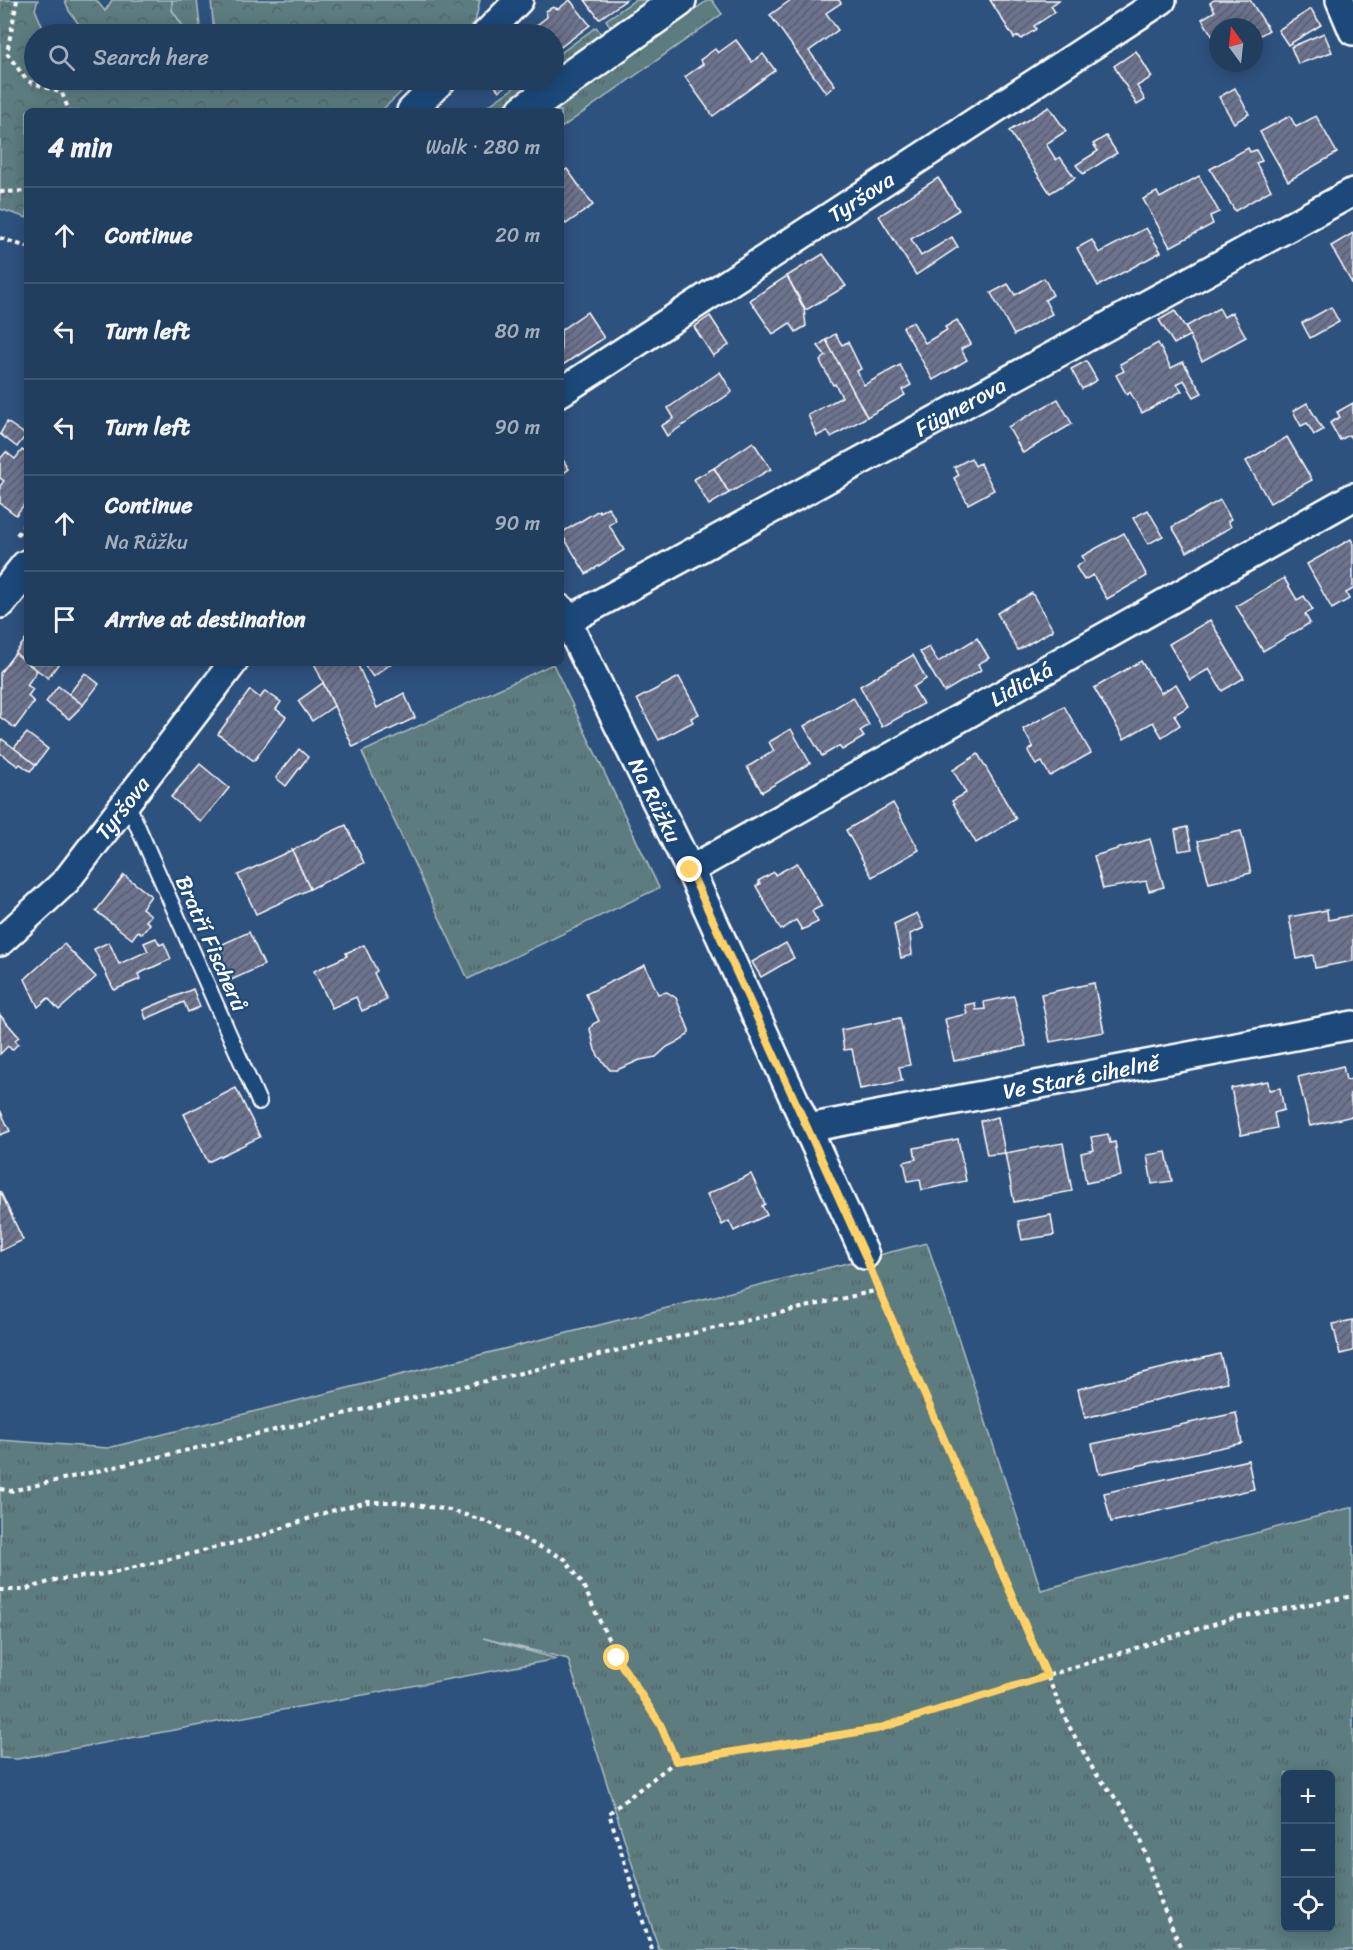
<!DOCTYPE html>
<html lang="en">
<head>
<meta charset="utf-8">
<style>
	body { margin:0; font-family:Sriracha,sans-serif; background:#2a4564; color:#f1f3f6 }
	.controls { position:absolute; right:18px; bottom:18px; display:grid; overflow:hidden; border-radius:9px; box-shadow:0 3px 15px #0003 }
	.controls button { width:54px; height:54px; display:grid; place-items:center; padding:0; border:0; border-bottom:2px solid #3f5773; background:#223e5e; color:#f1f3f6; font:30px sans-serif }
	.compass { position:absolute; left:1209px; top:18px; width:54px; height:54px; border-radius:50%; background:#223e5e; box-shadow:0 3px 15px #0003; rotate:345deg }
	.stop { position:absolute; width:18px; height:18px; margin:-14px; border:4px solid #ffd166; border-radius:50%; background:#fff }
	.stop.end { background:#ffd166; border-color:#fff; box-shadow:0 2px 6px #0008 }
	.list { margin:0; padding:0; list-style:none }
	h2 { display:flex; justify-content:space-between; align-items:center; height:78px; margin:0; padding:0 24px; font-size:26px }
	h2 small { font-size:20px; font-weight:400; color:#a2aebc }
	.list li { display:grid; grid-template-columns:39px 1fr auto; gap:18px; align-items:center; box-sizing:border-box; height:96px; padding:0 24px; border-top:2px solid #3f5773 }
	.list b { display:block; font-size:22px; white-space:nowrap }
	.list p { margin:0; font-size:20px; white-space:nowrap; color:#a2aebc }
	.list em { font-size:20px; font-style:normal; color:#a2aebc }
	.icon { flex:none; width:33px; height:33px; fill:none; stroke:currentColor; stroke-width:2; stroke-linecap:round; stroke-linejoin:round }
	.map { position:relative; flex:none; width:1353px; height:1950px; overflow:hidden }
	.search { position:absolute; background:#223e5e; box-shadow:0 3px 15px #0003; left:24px; top:24px; width:540px; height:66px; display:flex; align-items:center; gap:15px; box-sizing:border-box; padding:0 21px; border-radius:33px; color:#a2aebc; font-size:22px }
	.panel { position:absolute; background:#223e5e; box-shadow:0 3px 15px #0003; left:24px; top:108px; width:540px; height:558px; border-radius:9px }
	.map>svg:first-child { display:block }
</style>
</head>
<body>
<div class="map">
<svg width="1353" height="1950" viewBox="0 0 1353 1950">
	<defs>
		<pattern id="grass-tufts" width="24" height="20" patternUnits="userSpaceOnUse" patternTransform="scale(1.5)"><rect width="24" height="20" fill="#5c7c80"/><path d="M3 7l-1-3M5 7V3M7 7l1-3M15 17l-1-3M17 17v-4M19 17l1-3" fill="none" stroke="#546466"/></pattern>
		<pattern id="forest-crowns" width="20" height="18" patternUnits="userSpaceOnUse" patternTransform="scale(1.5)"><rect width="20" height="18" fill="#5c7c80"/><path d="M2 6a3 3 0 1 1 6 0M12 15a3 3 0 1 1 6 0" fill="none" stroke="#546466"/></pattern>
		<pattern id="building-hatch" width="6" height="6" patternUnits="userSpaceOnUse" patternTransform="scale(1.5)"><rect width="6" height="6" fill="#6c738f"/><path d="M-1 1l2-2M0 6l6-6M5 7l2-2" fill="none" stroke="#5a5e6a"/></pattern>
	</defs>
	<rect width="100%" height="100%" fill="#2e527e"/>
	<filter id="ink" filterUnits="userSpaceOnUse"><feTurbulence type="fractalNoise" baseFrequency=".0167" numOctaves="2"/><feDisplacementMap in="SourceGraphic" scale="12" xChannelSelector="R" yChannelSelector="G"/><feConvolveMatrix kernelMatrix="1 2 1 2 8 2 1 2 1" color-interpolation-filters="sRGB"/></filter>
	<g filter="url(#ink)">
		<!-- grass -->
		<g fill="url(#grass-tufts)" stroke="#aebec0" stroke-width="1.5" fill-rule="evenodd">
			<path d="M172,0H197L201,34H188L172,10Z"/>
			<path d="M635,0H651L611,28L606,20Z"/>
			<path d="M708,0H712L722,14L561,128V111H552Z"/>
			<path d="M596,27L602,35L554,70V58Z"/>
			<path d="M525,80H528L532,85L496,111H481Z"/>
			<path d="M553,664L659,888L468,979L362,752Z"/>
			<path d="M927,1243L1041,1590L1353,1507V1950H659L568,1659L483,1638L557,1659L17,1759L0,1758V1440L108,1448ZM1286,1774H1330V1928H1286Z"/>
		</g>
		<!-- forest -->
		<g fill="url(#forest-crowns)" stroke="#aebec0" stroke-width="1.5">
			<path d="M0,0H38L35,9L43,28L41,34H34V80H414L381,111H27V218L0,209Z"/>
			<path d="M65,0H96L105,11L112,0H172V10L188,34H86L69,11Z"/>
			<path d="M211,0H480L475,22L462,34H214Z"/>
		</g>
		<!-- building -->
		<g fill="url(#building-hatch)" stroke="#fff" stroke-width="1.5">
			<path d="M570,0L590,25L554,52V34H525L547,17L546,11L553,7L558,9Z"/>
			<path d="M585,0H626L599,19Z"/>
			<path d="M791,0H839L841,3L826,13L838,30L809,51L835,85L826,93L770,15Z"/>
			<path d="M990,0H1059L1051,6L1055,12L1034,26L1036,29L1021,39L1019,36L1014,38Z"/>
			<path d="M1214,0H1250L1269,30L1254,39V27H1218V45L1202,19L1215,11L1210,3Z"/>
			<path d="M1311,9L1321,25L1288,45L1278,30Z"/>
			<path d="M1324,33L1332,52L1298,64L1291,47Z"/>
			<path d="M736,40L752,62L763,54L775,70L713,116L685,77L703,64L700,60L715,49L718,53Z"/>
			<path d="M1136,51L1152,77L1137,86L1145,100L1137,105L1114,66Z"/>
			<path d="M490,80H515L499,91Z"/>
			<path d="M1235,88L1249,114L1234,123L1219,97Z"/>
			<path d="M1049,107L1066,131L1046,144L1056,160L1060,157L1075,178L1050,193L1009,131Z"/>
			<path d="M1290,116L1296,127L1316,116L1337,153L1288,181L1260,132Z"/>
			<path d="M1106,136L1117,153L1083,174L1076,165L1098,151L1093,144Z"/>
			<path d="M1248,148L1250,152L1256,150L1262,161L1256,163L1271,190L1235,211L1210,169Z"/>
			<path d="M567,169L593,205L566,224L565,223L561,225V173Z"/>
			<path d="M1199,176L1219,212L1210,216L1213,224L1170,247L1143,199L1157,192L1160,198Z"/>
			<path d="M938,178L959,210L911,239L921,256L952,237L958,247L916,275L879,216Z"/>
			<path d="M1146,228L1161,252L1098,286L1077,248L1092,240L1099,253Z"/>
			<path d="M1353,233V285L1331,246Z"/>
			<path d="M823,254L846,286L806,310L787,276Z"/>
			<path d="M787,276L804,309L806,326L796,332L790,323L773,334L750,300Z"/>
			<path d="M1044,278L1053,295L1045,300L1052,314L1014,335L991,293L1008,284L1015,295Z"/>
			<path d="M1331,307L1339,322L1310,338L1302,323Z"/>
			<path d="M1219,308L1224,317L1232,312L1246,337L1202,361L1185,327Z"/>
			<path d="M1175,311L1190,335L1174,344L1159,320Z"/>
			<path d="M587,312L604,338L561,366V330Z"/>
			<path d="M710,316L729,345L713,356L694,327Z"/>
			<path d="M957,320L971,344L961,349L967,360L933,380L903,327L913,322L925,343L947,330L945,327Z"/>
			<path d="M835,334L842,345L848,342L861,369L857,371L864,385L900,365L911,385L902,390L905,395L867,417L826,340Z"/>
			<path d="M826,340L867,417L831,437L827,431L817,436L808,415L842,397L835,384L833,385L820,361L826,356L818,346Z"/>
			<path d="M1158,343L1171,368L1183,362L1202,393L1194,397L1184,380L1177,384L1182,391L1142,413L1130,392L1127,395L1116,375L1124,371L1120,364Z"/>
			<path d="M1086,361L1097,380L1082,389L1071,369Z"/>
			<path d="M720,372L732,392L667,436L661,426L674,418L668,408Z"/>
			<path d="M1058,399L1072,424L1023,453L1008,427Z"/>
			<path d="M1307,403L1323,430L1314,435L1307,423L1301,426L1293,411Z"/>
			<path d="M1353,403V441L1349,435L1340,440L1330,423L1340,417L1337,412Z"/>
			<path d="M7,422L26,435L17,447L0,434Z"/>
			<path d="M1287,437L1312,480L1270,503L1246,461Z"/>
			<path d="M753,442L771,469L729,493L714,468Z"/>
			<path d="M22,450L27,453V501L16,515L0,503V486L4,481L0,478V459L6,452L15,459Z"/>
			<path d="M561,457L569,469L561,475Z"/>
			<path d="M971,458L975,466L980,463L994,490L968,504L954,478L959,475L954,467Z"/>
			<path d="M714,468L729,493L709,505L694,479Z"/>
			<path d="M1220,500L1231,519L1228,521L1231,527L1187,552L1172,527Z"/>
			<path d="M608,507L616,520L609,525L624,550L586,574L561,533L599,510L600,512Z"/>
			<path d="M1148,510L1163,536L1148,544L1133,518Z"/>
			<path d="M1124,533L1147,576L1107,599L1093,575L1084,580L1076,567L1085,561L1082,556Z"/>
			<path d="M1351,539L1353,543V589L1346,593L1349,599L1332,609L1307,564Z"/>
			<path d="M1284,578L1297,600L1304,596L1313,610L1305,614L1310,623L1263,651L1236,606Z"/>
			<path d="M1032,593L1053,630L1018,650L997,613Z"/>
			<path d="M1210,620L1244,678L1222,691L1209,669L1190,680L1169,644Z"/>
			<path d="M27,638V663L15,653Z"/>
			<path d="M977,638L989,658L978,664L981,670L944,692L920,652L929,647L938,662Z"/>
			<path d="M15,653L37,671L27,685L33,689L28,696L34,702L15,728L0,717V673Z"/>
			<path d="M913,655L926,679L913,687L923,704L882,727L860,686Z"/>
			<path d="M1141,661L1161,693L1176,684L1189,706L1174,715L1180,725L1162,737L1153,722L1124,739L1094,688Z"/>
			<path d="M28,663H59L48,678Z"/>
			<path d="M314,663H357L377,708L404,693L415,718L353,747Z"/>
			<path d="M370,663H392L373,677L365,666Z"/>
			<path d="M85,673L99,684L83,705L69,694Z"/>
			<path d="M679,677L699,714L691,718L693,722L659,740L637,699Z"/>
			<path d="M323,683L334,706L312,721L298,701Z"/>
			<path d="M58,686L83,705L69,719L46,702Z"/>
			<path d="M250,690L260,698L265,691L281,702L276,709L286,717L254,761L218,734Z"/>
			<path d="M853,697L869,725L860,731L864,737L842,750L839,746L822,756L804,726Z"/>
			<path d="M1064,706L1091,753L1050,776L1042,762L1036,765L1028,751L1033,747L1023,729Z"/>
			<path d="M791,729L810,763L762,792L747,767L774,751L769,742Z"/>
			<path d="M27,733L48,749L36,765L14,748Z"/>
			<path d="M2,739L14,748L36,765L30,771L20,764L18,766L0,753V742Z"/>
			<path d="M299,749L308,757L286,786L276,778Z"/>
			<path d="M978,754L1016,819L976,843L952,801L966,793L953,770Z"/>
			<path d="M200,764L229,788L201,822L171,797Z"/>
			<path d="M893,803L919,850L872,877L846,830Z"/>
			<path d="M346,825L364,863L310,889L292,850Z"/>
			<path d="M1187,827L1192,849L1179,851L1175,830Z"/>
			<path d="M1241,831L1251,873L1209,883L1198,841Z"/>
			<path d="M1150,839L1164,887L1149,891L1146,881L1103,889L1094,856Z"/>
			<path d="M292,850L310,889L256,914L238,875Z"/>
			<path d="M797,863L822,906L812,911L818,922L802,930L796,920L781,930L756,886L760,884L758,881L774,872L775,875Z"/>
			<path d="M124,875L151,896L142,908L151,915L146,921L150,924L142,934L138,931L132,939L96,911Z"/>
			<path d="M1327,910L1328,920L1353,915V961L1315,968L1313,955L1297,959L1289,917Z"/>
			<path d="M917,913L924,928L910,934L912,955L901,958L894,924Z"/>
			<path d="M249,932L264,965L229,981L214,948Z"/>
			<path d="M156,938L160,945L164,943L171,959L138,974L140,979L114,990L94,949L109,942L119,964L148,951L144,943Z"/>
			<path d="M786,943L794,958L761,977L752,962Z"/>
			<path d="M64,944L96,977L59,1010L48,998L38,1007L25,979Z"/>
			<path d="M364,945L377,971L374,973L387,1000L362,1011L356,997L332,1008L314,971L347,956L346,953Z"/>
			<path d="M645,965L658,994L667,992L676,998L689,1030V1033L683,1039L667,1047L656,1057L640,1060L617,1070H610L599,1057L595,1050L590,1029L593,1024L599,1021L586,994Z"/>
			<path d="M1094,983L1104,1032L1050,1042L1041,994Z"/>
			<path d="M193,989L200,1007L188,1012L184,1002L146,1019L143,1010Z"/>
			<path d="M1014,996L1026,1046L954,1061L945,1019L967,1014L965,1005L975,1003L976,1010L985,1009L984,1002Z"/>
			<path d="M0,1015L19,1037L15,1040L18,1044L12,1050L8,1046L0,1054Z"/>
			<path d="M900,1018L910,1065L899,1067L902,1081L860,1089L852,1049L844,1050L841,1030Z"/>
			<path d="M1343,1066L1346,1080L1353,1079V1094H1350L1353,1116L1310,1126L1298,1077Z"/>
			<path d="M1268,1081L1269,1090L1280,1088L1284,1110L1274,1113L1277,1128L1241,1135L1231,1088Z"/>
			<path d="M236,1088L260,1137L208,1162L184,1114Z"/>
			<path d="M0,1110L10,1131L0,1135Z"/>
			<path d="M998,1117L1005,1153L987,1155L980,1121Z"/>
			<path d="M1108,1134L1110,1143L1115,1142L1121,1176L1086,1183L1081,1153L1094,1150L1091,1137Z"/>
			<path d="M958,1139L966,1181L922,1190L920,1179L908,1181L904,1162L916,1159L914,1148Z"/>
			<path d="M1063,1143L1072,1191L1014,1202L1005,1153Z"/>
			<path d="M1166,1152L1172,1181L1152,1184L1147,1155Z"/>
			<path d="M751,1174L765,1204L762,1206L767,1215L734,1231L729,1221L722,1225L707,1194Z"/>
			<path d="M0,1191L23,1240L0,1251Z"/>
			<path d="M1051,1215L1054,1235L1022,1240L1018,1221Z"/>
			<path d="M1353,1320V1351L1340,1354L1333,1324Z"/>
			<path d="M1220,1354L1227,1382L1085,1418L1078,1389Z"/>
			<path d="M1236,1413L1242,1443L1099,1474L1092,1444Z"/>
			<path d="M1248,1460L1254,1489L1111,1522L1104,1493Z"/>
		</g>
		<g fill="none" stroke-linecap="round" stroke-linejoin="round">
			<defs>
				<path id="lane" d="M126,800L259,1102"/>
				<g id="street">
					<path d="M1340,0L1353,31"/>
					<path d="M486,34L519,0"/>
					<path d="M411,111L442,80"/>
					<path id="s1" d="M561,392L1162,0"/>
					<path id="s2" d="M561,609L690,870L865,1255"/>
					<path id="s3" d="M567,621L1353,192"/>
					<path id="s4" d="M690,870L1353,497"/>
					<path id="s5" d="M0,942L66,881L233,663"/>
					<path id="s6" d="M808,1128L1353,1025"/>
				</g>
				<g id="secondary">
					<path d="M524,111L679,0"/>
					<path d="M0,601L27,567"/>
				</g>
			</defs>
			<!-- lane casing -->
			<use href="#lane" stroke="#fff" stroke-width="18"/>
			<!-- street casing -->
			<use href="#street" stroke="#fff" stroke-width="32"/>
			<!-- secondary casing -->
			<use href="#secondary" stroke="#fff" stroke-width="38"/>
			<!-- path -->
			<g stroke="#fff" stroke-width="4" stroke-dasharray="4.5 4.5" stroke-linecap="butt">
				<path d="M17,0L7,53L27,81L62,93L69,111"/>
				<path d="M0,192L27,191"/>
				<path d="M0,238L27,247"/>
				<path d="M17,535L27,521"/>
				<path d="M875,1281L1069,1726L1094,1771L1124,1809L1142,1843L1161,1902L1182,1950"/>
				<path d="M0,1489L11,1491L879,1290"/>
				<path d="M0,1590H24L55,1580L105,1574L174,1558L258,1537L327,1512L368,1502H395L450,1510L488,1522L565,1559L582,1583L617,1658L661,1724L676,1761"/>
				<path d="M652,1950L609,1813L676,1761L877,1729L1229,1619L1353,1596"/>
			</g>
			<!-- lane -->
			<use href="#lane" stroke="#1f4a7a" stroke-width="14"/>
			<!-- street -->
			<use href="#street" stroke="#1f4a7a" stroke-width="27"/>
			<!-- secondary -->
			<use href="#secondary" stroke="#1f4a7a" stroke-width="33"/>
		</g>
	</g>
	<g fill="none" stroke-linecap="round" stroke-linejoin="round" filter="url(#ink)">
		<!-- route -->
		<path stroke="#ffd166" stroke-width="8" d="M617,1658L660,1724L676,1761L877,1729L1047,1676L879,1290L865,1255L690,870"/>
	</g>
	<g text-anchor="middle" stroke-width="4.5" stroke-linejoin="round" paint-order="stroke">
		<!-- street labels -->
		<g font-size="22" fill="#fff" stroke="#1f4a7a">
			<text dy="8" stroke="none"><textPath href="#s1" startOffset="358">Tyršova</textPath></text>
			<text dy="8" stroke="none"><textPath href="#s3" startOffset="448">Fügnerova</textPath></text>
			<text dy="8" stroke="none"><textPath href="#s4" startOffset="380">Lidická</textPath></text>
			<text dy="8" stroke="none"><textPath href="#s2" startOffset="213">Na Růžku</textPath></text>
			<text dy="8" stroke="none"><textPath href="#s5" startOffset="182">Tyršova</textPath></text>
			<text transform="translate(212 943) rotate(66)" y="8">Bratří Fischerů</text>
			<text dy="8" stroke="none"><textPath href="#s6" startOffset="278">Ve Staré cihelně</textPath></text>
		</g>
	</g>
</svg>
<div class="controls">
<button>+</button>
<button>−</button>
<button><svg class="icon" aria-label="locate" viewBox="0 0 24 24"><circle cx="12" cy="12" r="6"/><path d="M12 2v4M12 18v4M2 12h4M18 12h4"/></svg></button>
</div>
<svg class="compass" viewBox="-18 -18 36 36"><path d="M0-13l5 13h-10z" fill="#e53935"/><path d="M0 13l5-13h-10z" fill="#a2aebc"/></svg>
<div class="stop" style="left:617px;top:1658px"></div>
<div class="stop end" style="left:690px;top:870px"></div>
<div class="search"><svg class="icon" aria-label="search" viewBox="0 0 24 24"><circle cx="10" cy="10" r="6"/><path d="M15 15l6 6"/></svg>Search here</div>
<section class="panel">
<h2>4 min<small>Walk · 280 m</small></h2>
<ul class="list">
<li><svg class="icon" aria-label="ahead" viewBox="0 0 24 24"><path d="M12 20V5M6 11l6-6 6 6"/></svg><div><b>Continue</b></div><em>20 m</em></li>
<li><svg class="icon" aria-label="left" viewBox="0 0 24 24"><path d="M17 20v-9H6M10 6l-5 5 5 5"/></svg><div><b>Turn left</b></div><em>80 m</em></li>
<li><svg class="icon" aria-label="left" viewBox="0 0 24 24"><path d="M17 20v-9H6M10 6l-5 5 5 5"/></svg><div><b>Turn left</b></div><em>90 m</em></li>
<li><svg class="icon" aria-label="ahead" viewBox="0 0 24 24"><path d="M12 20V5M6 11l6-6 6 6"/></svg><div><b>Continue</b><p>Na Růžku</p></div><em>90 m</em></li>
<li><svg class="icon" aria-label="arrive" viewBox="0 0 24 24"><path d="M6 21V4h12l-3 4 3 4H6"/></svg><div><b>Arrive at destination</b></div></li>
</ul>
</section>
</div>
</body>
</html>
